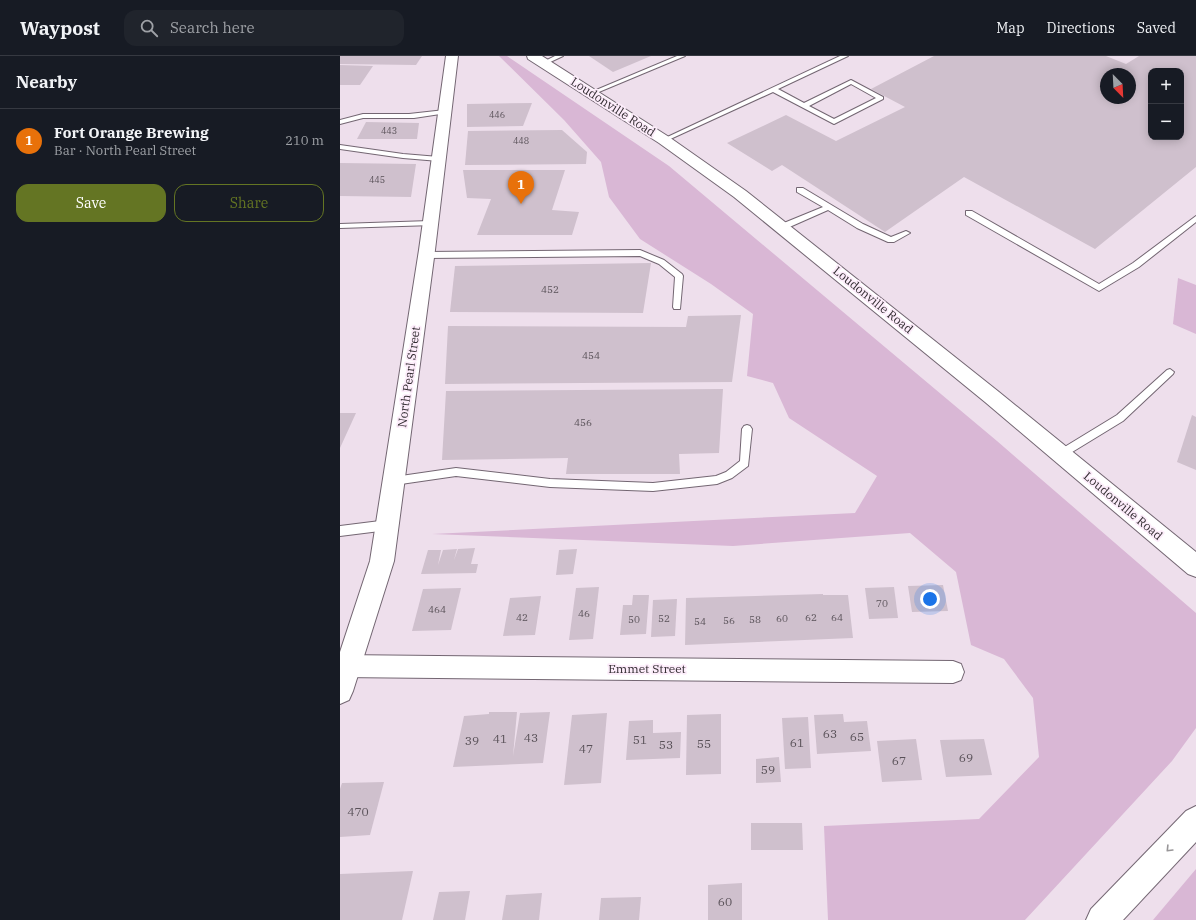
<!DOCTYPE html>
<html lang="en">
<head>
<meta charset="utf-8">
<style>
	body { margin:0; font-family:"IBM Plex Serif",serif; background:#20242c; color:#f1f3f6 }
	.controls { position:absolute; right:12px; top:12px; display:grid; overflow:hidden; border-radius:8px; box-shadow:0 2px 10px #0003 }
	.controls button { width:36px; height:36px; display:grid; place-items:center; padding:0; border:0; border-bottom:1px solid #363941; background:#171b24; color:#f1f3f6; font:20px sans-serif }
	.compass { position:absolute; left:760px; top:12px; width:36px; height:36px; border-radius:50%; background:#171b24; box-shadow:0 2px 10px #0003; rotate:156deg }
	.you { position:absolute; left:590px; top:543px; width:14px; height:14px; margin:-10px; border:3px solid #fff; border-radius:50%; background:#1a73e8; box-shadow:0 0 0 6px #1a73e833 }
	.badge { display:grid; place-items:center; width:26px; height:26px; border-radius:50%; background:#647523; color:#fff; font-size:13px; font-weight:700 }
	.pin { position:absolute; translate:-50% -33px; filter:drop-shadow(0 1px 2px #0008) }
	.pin::after { content:''; position:absolute; top:21px; width:14px; height:12px; background:inherit; clip-path:polygon(0 0,100% 0,50% 100%) }
	.list { margin:0; padding:0; list-style:none }
	h2 { display:flex; justify-content:space-between; align-items:center; height:52px; margin:0; padding:0 16px; font-size:17px }
	h2 small { font-size:13px; font-weight:400; color:#9ea1a6 }
	.list li { display:grid; grid-template-columns:26px 1fr auto; gap:12px; align-items:center; box-sizing:border-box; height:64px; padding:0 16px; border-top:1px solid #363941 }
	.list b { display:block; font-size:15px; white-space:nowrap }
	.list p { margin:0; font-size:13px; white-space:nowrap; color:#9ea1a6 }
	.list em { font-size:13px; font-style:normal; color:#9ea1a6 }
	.actions { display:flex; gap:8px; padding:12px 16px }
	.actions a { flex:1; padding:9px 0; border:1px solid #647523; border-radius:12px; text-align:center; font-size:14px; color:#647523 }
	.actions .main { background:#647523; color:#fff }
	.icon { flex:none; width:22px; height:22px; fill:none; stroke:currentColor; stroke-width:2; stroke-linecap:round; stroke-linejoin:round }
	.map { position:relative; flex:none; width:856px; height:864px; overflow:hidden }
	header { display:flex; align-items:center; gap:24px; box-sizing:border-box; height:56px; padding:0 20px; background:#171b24; border-bottom:1px solid #363941 }
	header strong { font-size:19px }
	nav { display:flex; gap:22px; margin-inline-start:auto; font-size:14px }
	.search { width:280px; height:36px; background:#20242c; display:flex; align-items:center; gap:10px; box-sizing:border-box; padding:0 14px; border-radius:12px; color:#9ea1a6; font-size:15px }
	main { display:flex }
	aside { flex:1; background:#171b24 }
	.map>svg:first-child { display:block }
</style>
</head>
<body>
<header>
<strong>Waypost</strong>
<div class="search"><svg class="icon" aria-label="search" viewBox="0 0 24 24"><circle cx="10" cy="10" r="6"/><path d="M15 15l6 6"/></svg>Search here</div>
<nav><a>Map</a><a>Directions</a><a>Saved</a></nav>
</header>
<main>
<aside>
<h2>Nearby<small></small></h2>
<ul class="list">
<li><span class="badge" style="background:#e8710a">1</span><div><b>Fort Orange Brewing</b><p>Bar · North Pearl Street</p></div><em>210 m</em></li>
</ul>
<div class="actions"><a class="main">Save</a><a>Share</a></div>
</aside>
<div class="map">
<svg width="856" height="864" viewBox="0 0 856 864">
	<rect width="100%" height="100%" fill="#eedfec"/>
	<!-- green -->
	<g fill="#d9b7d5">
		<path d="M159,0H167L329,110L657,385L856,557V672L832,705L685,864H488L484,770L639,763L699,701L693,642L664,603L631,589L616,516L570,477L393,490L92,478L515,457L537,420L449,362L433,327L407,320L413,258L371,228L300,183L269,141L261,106L224,64Z"/>
		<path d="M838,222L856,229V278L833,268Z"/>
		<path d="M856,813V864H813Z"/>
	</g>
	<!-- building -->
	<g fill="#cfc0cd" fill-rule="evenodd">
		<path d="M0,0H82L76,9L0,8Z"/>
		<path d="M249,0H311L273,16Z"/>
		<path d="M594,0H766L786,8L799,0H856V111L755,193L624,121L545,176L442,109L432,115L387,87L446,59L496,85L565,51L531,33ZM811,15H841V81H811ZM766,18H790V42H766Z"/>
		<path d="M0,9L33,10L20,29H0Z"/>
		<path d="M192,47L183,70L127,71V48Z"/>
		<path d="M26,66L79,67L77,83H17Z"/>
		<path d="M222,74L247,96L246,108L125,109L128,75Z"/>
		<path d="M0,107L76,108L71,141L0,140Z"/>
		<path d="M123,114H225L212,154L239,156L232,179H137L151,143L127,142Z"/>
		<path d="M311,207L303,257L110,256L115,210Z"/>
		<path d="M401,259L392,326L105,328L108,270L346,271L348,260Z"/>
		<path d="M383,333L379,397L339,398L340,418H226L228,402L102,404L106,335Z"/>
		<path d="M0,357H16L0,392Z"/>
		<path d="M852,359L856,361V414L837,406Z"/>
		<path d="M135,492L131,508H138L136,517L81,518L88,494H101L98,509L103,494L117,493L114,504L118,493Z"/>
		<path d="M237,493L233,518L216,519L219,494Z"/>
		<path d="M603,529L608,555L572,556L568,530Z"/>
		<path d="M259,531L253,583L229,584L236,532Z"/>
		<path d="M554,531L558,562L529,563L525,532Z"/>
		<path d="M121,532L111,574L72,575L83,533Z"/>
		<path d="M483,538V539H508L513,582L345,589L346,542Z"/>
		<path d="M293,539H309L306,578L280,579L283,549H292Z"/>
		<path d="M201,540L195,579L163,580L170,542Z"/>
		<path d="M337,543L335,580L311,581L313,544Z"/>
		<path d="M149,656H177L173,700L180,657L210,656L203,707L113,711L124,660L149,658Z"/>
		<path d="M267,657L261,727L224,729L232,659Z"/>
		<path d="M381,658V718L346,719L347,659Z"/>
		<path d="M503,658L504,666L527,665L531,695L477,698L474,659Z"/>
		<path d="M468,661L471,712L445,713L442,662Z"/>
		<path d="M313,664V677L341,676L340,702L286,704L289,665Z"/>
		<path d="M576,683L582,724L542,726L537,685Z"/>
		<path d="M644,683L652,719L606,721L600,684Z"/>
		<path d="M439,701L441,726L416,727V703Z"/>
		<path d="M44,726L30,779L0,781V733L2,727Z"/>
		<path d="M411,767H462L463,794H411Z"/>
		<path d="M73,815L62,864H0V818Z"/>
		<path d="M402,827V864H368V829Z"/>
		<path d="M130,835L125,864H93L99,836Z"/>
		<path d="M202,837L199,864H162L166,839Z"/>
		<path d="M301,841L299,864H259L261,842Z"/>
	</g>
	<g fill="none" stroke-linecap="round" stroke-linejoin="round">
		<defs>
			<g id="lane">
				<path d="M215,0H223L206,8L201,7Z"/>
				<path d="M337,0H345L254,38L249,37Z"/>
				<path d="M500,0H508L438,33L464,47L511,24L543,41V43L494,68L433,36L326,85L321,84ZM511,28L536,42L494,63L469,50Z"/>
				<path d="M105,54L107,55V57L74,62H23L0,68V64L23,58H69Z"/>
				<path d="M0,89L63,98L99,101L102,103L99,105L63,102L0,93Z"/>
				<path d="M457,132H463L523,168L551,181L566,175L570,177L554,186H548L517,172L488,154L445,173H439V169L483,151L457,136Z"/>
				<path d="M626,155H632L759,228L793,207L856,160V166L799,211L759,235L626,159Z"/>
				<path d="M90,165L94,167L93,169L0,172V168Z"/>
				<path d="M300,194L324,204L342,218L343,220L340,253H334L333,251L335,221L319,208L300,200L86,202L82,199L86,196Z"/>
				<path d="M830,313L834,316L833,318L783,365L724,401H718L716,398L718,395L777,359L827,314Z"/>
				<path d="M407,369L410,370L412,373L408,410L392,422L377,428L313,435L210,431L116,420L54,429L50,428L49,425L50,422L54,421L116,412L210,423L313,427L376,420L386,416L400,405L402,373L404,370Z"/>
				<path d="M48,464L52,466L53,469L52,472L48,474L0,480V470Z"/>
			</g>
			<path id="street" d="M0,599L613,605L621,608L624,616L621,624L613,627L0,621Z"/>
			<path id="secondary" d="M187,0H202L329,81L406,135L659,336L856,496V521L848,518L645,346L394,141L319,87L188,3Z"/>
			<path id="primary" d="M106,0H118L95,194L54,505L13,635L9,644L0,648V596L30,505L79,194Z"/>
			<path id="highway" d="M856,750V786L783,864H746L751,853L846,755Z"/>
		</defs>
		<!-- lane casing -->
		<use href="#lane" stroke="#736672" stroke-width="2"/>
		<!-- street casing -->
		<use href="#street" stroke="#736672" stroke-width="2"/>
		<!-- secondary casing -->
		<use href="#secondary" stroke="#736672" stroke-width="2"/>
		<!-- primary casing -->
		<use href="#primary" stroke="#736672" stroke-width="2"/>
		<!-- highway casing -->
		<use href="#highway" stroke="#736672" stroke-width="2"/>
		<!-- lane -->
		<use href="#lane" fill="#fff" fill-rule="evenodd"/>
		<!-- street -->
		<use href="#street" fill="#fff" fill-rule="evenodd"/>
		<!-- secondary -->
		<use href="#secondary" fill="#fff" fill-rule="evenodd"/>
		<!-- primary -->
		<use href="#primary" fill="#fff" fill-rule="evenodd"/>
		<!-- highway -->
		<use href="#highway" fill="#fff" fill-rule="evenodd"/>
	</g>
	<!-- one-way arrows -->
	<defs><path id="oneway-chevron" d="M-2-3.5L2.5 0L-2 3.5" fill="none" stroke-width="1.6" stroke-linecap="round" stroke-linejoin="round"/></defs>
	<use stroke="#989698" href="#oneway-chevron" transform="translate(829 793) rotate(134)"/>
	<g text-anchor="middle" stroke-width="3.5" stroke-linejoin="round" paint-order="stroke">
		<!-- far-number labels -->
		<g font-size="9" fill="#595158">
			<text x="157" y="62">446</text>
			<text x="49" y="78">443</text>
			<text x="181" y="88">448</text>
			<text x="37" y="127">445</text>
		</g>
		<!-- number labels -->
		<g font-size="10" fill="#595158">
			<text x="210" y="237">452</text>
			<text x="251" y="303">454</text>
			<text x="243" y="370">456</text>
			<text x="542" y="551">70</text>
			<text x="97" y="557">464</text>
			<text x="244" y="561">46</text>
			<text x="182" y="565">42</text>
			<text x="471" y="565">62</text>
			<text x="497" y="565">64</text>
			<text x="324" y="566">52</text>
			<text x="442" y="566">60</text>
			<text x="294" y="567">50</text>
			<text x="415" y="567">58</text>
			<text x="389" y="568">56</text>
			<text x="360" y="569">54</text>
		</g>
		<!-- street labels -->
		<g font-size="12" fill="#322c31" stroke="#fcecfa">
			<text transform="translate(273 51) rotate(33)" y="4">Loudonville Road</text>
			<text transform="translate(533 244) rotate(39)" y="4">Loudonville Road</text>
			<text transform="translate(69 321) rotate(-82)" y="4">North Pearl Street</text>
			<text transform="translate(783 450) rotate(40)" y="4">Loudonville Road</text>
			<text x="307" y="617">Emmet Street</text>
		</g>
		<!-- near-number labels -->
		<g font-size="12" fill="#595158">
			<text x="490" y="682">63</text>
			<text x="517" y="685">65</text>
			<text x="191" y="686">43</text>
			<text x="160" y="687">41</text>
			<text x="300" y="688">51</text>
			<text x="132" y="689">39</text>
			<text x="457" y="691">61</text>
			<text x="364" y="692">55</text>
			<text x="326" y="693">53</text>
			<text x="246" y="697">47</text>
			<text x="626" y="706">69</text>
			<text x="559" y="709">67</text>
			<text x="428" y="718">59</text>
			<text x="18" y="760">470</text>
			<text x="385" y="850">60</text>
		</g>
	</g>
</svg>
<div class="controls">
<button>+</button>
<button>−</button>
</div>
<svg class="compass" viewBox="-18 -18 36 36"><path d="M0-13l5 13h-10z" fill="#e53935"/><path d="M0 13l5-13h-10z" fill="#9ea1a6"/></svg>
<div class="you"></div>
<div class="pin badge" style="left:181px;top:148px;background:#e8710a">1</div>
</div>
</main>
</body>
</html>
